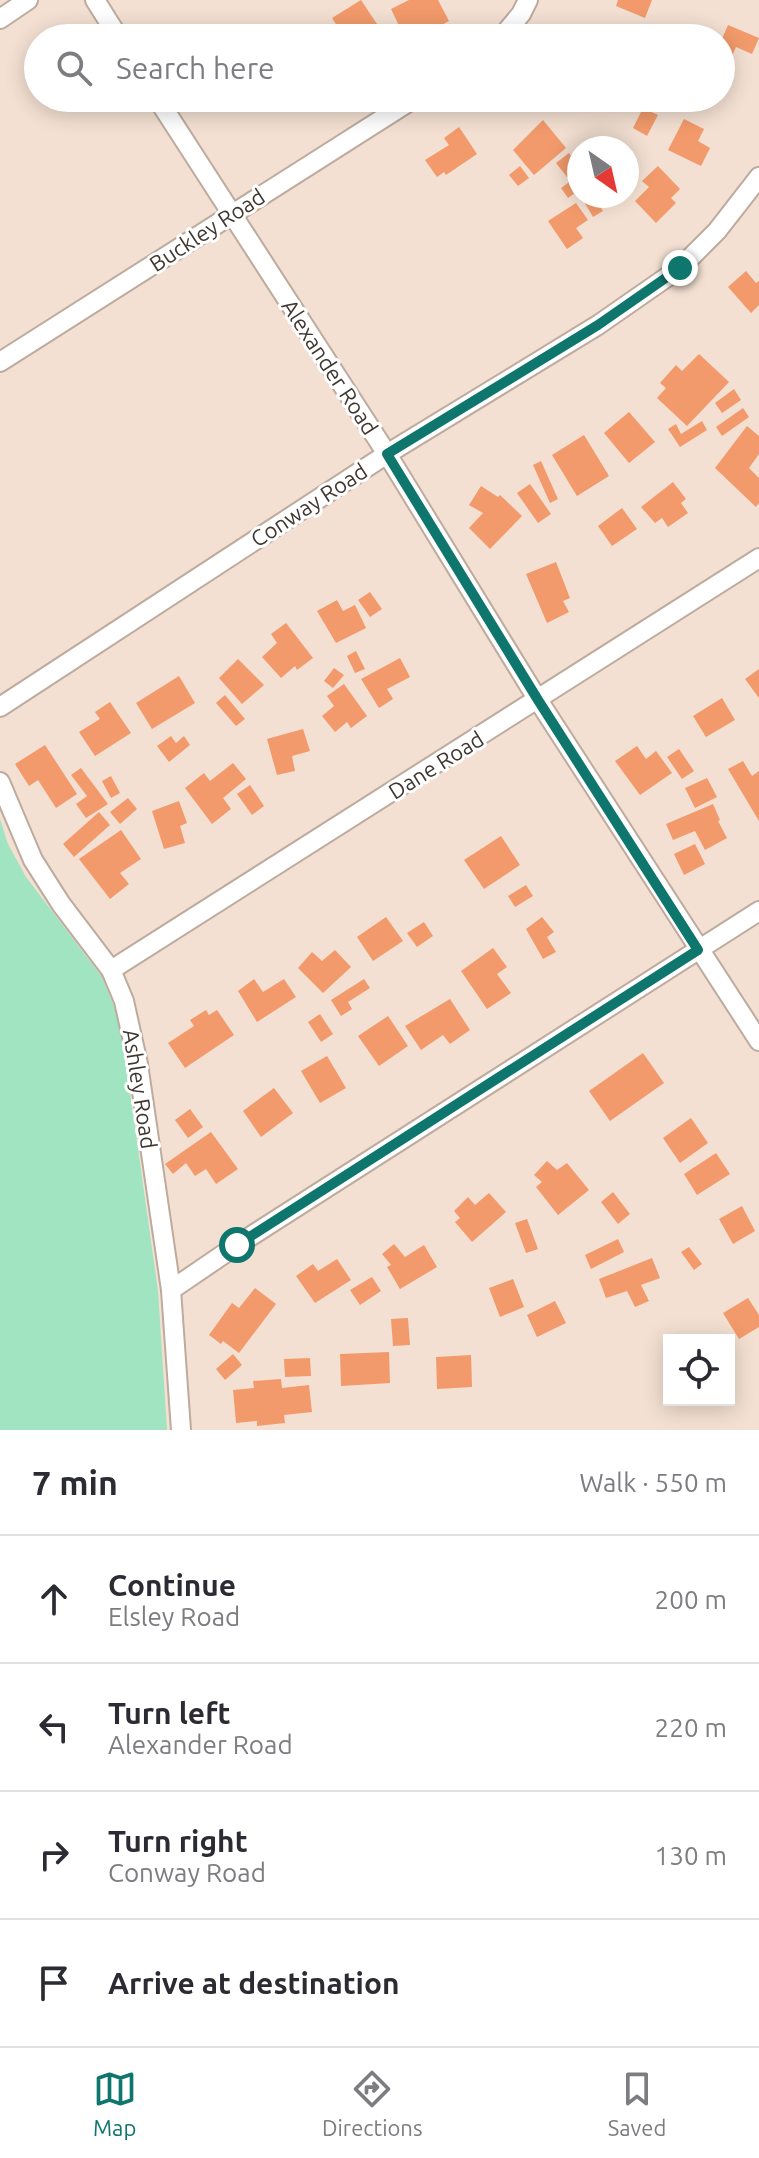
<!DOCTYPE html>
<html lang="en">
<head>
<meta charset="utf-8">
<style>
	body { margin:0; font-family:Ubuntu,sans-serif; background:#f2f2f3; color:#2b2b33 }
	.controls { position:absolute; right:24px; bottom:24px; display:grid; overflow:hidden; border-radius:0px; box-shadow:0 4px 20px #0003 }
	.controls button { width:72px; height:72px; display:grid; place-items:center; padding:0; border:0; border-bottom:2px solid #e1e1e2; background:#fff; color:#2b2b33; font:40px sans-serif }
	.compass { position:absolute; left:567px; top:136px; width:72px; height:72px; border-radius:50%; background:#fff; box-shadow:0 4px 20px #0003; rotate:146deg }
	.stop { position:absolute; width:24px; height:24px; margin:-18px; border:6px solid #0f766e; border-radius:50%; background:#fff }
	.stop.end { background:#0f766e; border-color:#fff; box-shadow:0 2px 8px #0008 }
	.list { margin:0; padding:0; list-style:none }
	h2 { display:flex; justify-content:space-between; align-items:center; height:104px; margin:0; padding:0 32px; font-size:34px }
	h2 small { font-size:26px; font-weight:400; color:#7c7c81 }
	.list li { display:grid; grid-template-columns:52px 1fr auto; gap:24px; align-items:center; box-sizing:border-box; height:128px; padding:0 32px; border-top:2px solid #e1e1e2 }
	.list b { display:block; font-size:30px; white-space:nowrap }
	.list p { margin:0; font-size:26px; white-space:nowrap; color:#7c7c81 }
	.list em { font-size:26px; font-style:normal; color:#7c7c81 }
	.icon { flex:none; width:44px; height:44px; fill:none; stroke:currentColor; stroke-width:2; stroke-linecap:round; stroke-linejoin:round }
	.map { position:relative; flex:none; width:759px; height:1430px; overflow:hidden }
	.search { position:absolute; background:#fff; box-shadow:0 4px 20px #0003; left:24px; right:24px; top:24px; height:88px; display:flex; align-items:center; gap:20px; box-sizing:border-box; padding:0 28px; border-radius:44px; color:#7c7c81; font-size:30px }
	.sheet { height:616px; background:#fff }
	nav { display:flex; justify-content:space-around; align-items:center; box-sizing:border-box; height:112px; border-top:2px solid #e1e1e2; background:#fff; font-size:22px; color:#7c7c81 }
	nav a { display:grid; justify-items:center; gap:4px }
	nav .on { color:#0f766e }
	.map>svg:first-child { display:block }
</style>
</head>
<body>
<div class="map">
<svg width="759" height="1430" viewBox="0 0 759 1430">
	<rect width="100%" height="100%" fill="#f3e0d2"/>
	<!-- green -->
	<path fill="#a0e4c2" d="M0,819L8,844L26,877L102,977L115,1009L124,1049L158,1291L167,1430H0Z"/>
	<!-- building -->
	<g fill="#f29a6b">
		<path d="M361,0L379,27L375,30L380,38H345L332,18Z"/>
		<path d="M409,0H438L449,21L423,35L418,24L402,32L391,9Z"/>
		<path d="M618,0H652L645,18L616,6Z"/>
		<path d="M728,25L759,38L752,54L736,47L721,81V41Z"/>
		<path d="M643,108L658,115L647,136L633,128Z"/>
		<path d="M684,119L704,129L698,141L710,148L701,166L668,150Z"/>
		<path d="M543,120L566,148L534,175L513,150Z"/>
		<path d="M459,127L477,154L446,175L444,172L437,177L425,160L449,145L444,138Z"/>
		<path d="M569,153L579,167L567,177L556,163Z"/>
		<path d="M520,166L529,178L518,186L509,175Z"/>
		<path d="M658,166L680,189L671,198L676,203L656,223L635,201L649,187L642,181Z"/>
		<path d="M579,175V190L568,198L561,188Z"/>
		<path d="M590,196H593L603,211L593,217L583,200Z"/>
		<path d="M576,203L588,220L576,228L583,238L567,249L548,221Z"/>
		<path d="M746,271L756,283L759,281V305L751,313L728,287Z"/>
		<path d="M699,354L729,382L687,426L657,398L666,388L660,383L676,365L682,371Z"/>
		<path d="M734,389L741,400L722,413L715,403Z"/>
		<path d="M743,408L749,417L722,436L716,427Z"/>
		<path d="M629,412L655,442L629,463L604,433Z"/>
		<path d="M702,421L707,430L680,447L668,429L676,424L681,434Z"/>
		<path d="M747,426L759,436V454L749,468L759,478V503L756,507L715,468Z"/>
		<path d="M584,435L609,476L577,496L552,455Z"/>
		<path d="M541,461L558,499L550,503L533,465Z"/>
		<path d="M673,482L686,499L681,503L688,513L668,527L662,518L655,523L641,507Z"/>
		<path d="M530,484L551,514L538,523L517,493Z"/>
		<path d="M481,486L498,497L500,495L522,516L490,549L469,528L483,513L469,505Z"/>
		<path d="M622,508L637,529L612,546L598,526Z"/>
		<path d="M556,562L570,598L563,601L569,612L547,623L526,574Z"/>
		<path d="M370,592L382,609L370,617L358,600Z"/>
		<path d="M337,600L343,611L355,605L366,628L336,643L317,611Z"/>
		<path d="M286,623L313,658L297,670L295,666L281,678L262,657L277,643L271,634Z"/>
		<path d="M356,651L365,669L355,673L347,656Z"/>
		<path d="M400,658L410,677L387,689L393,699L379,708L361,679Z"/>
		<path d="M238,659L264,685L242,704L219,678Z"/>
		<path d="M334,668L344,675L333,688L324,681Z"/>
		<path d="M759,669V698L745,679Z"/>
		<path d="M179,676L195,703L152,729L136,703Z"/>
		<path d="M344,684L367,716L351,728L347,722L335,732L322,716L334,706L327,696Z"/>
		<path d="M225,695L245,719L236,726L216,703Z"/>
		<path d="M722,698L735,720L706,737L693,716Z"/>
		<path d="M110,702L131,733L95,756L79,732L100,719L95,712Z"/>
		<path d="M303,729L310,751L292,756L295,771L277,775L267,739Z"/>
		<path d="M171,736L176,743L184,736L190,745L169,762L157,746Z"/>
		<path d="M45,745L77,794L56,808L38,780L29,786L15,764Z"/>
		<path d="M637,746L646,759L656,751L672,773L640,795L615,761Z"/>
		<path d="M679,749L694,771L682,779L667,757Z"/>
		<path d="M743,761L752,776L759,771V821L728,769Z"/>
		<path d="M233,763L246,779L223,798L231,809L212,824L185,788L204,773L210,781Z"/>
		<path d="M81,768L108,804L86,818L76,804L87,796L71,775Z"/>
		<path d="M111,776L120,793L111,798L102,781Z"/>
		<path d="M707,778L717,797L695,808L685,788Z"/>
		<path d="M250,785L264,806L252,815L237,794Z"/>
		<path d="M128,798L137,809L120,824L110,812Z"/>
		<path d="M179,801L187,823L180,826L185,843L164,849L152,811Z"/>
		<path d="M713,804L720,820L718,821L727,838L705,850L695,831L673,840L666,824Z"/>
		<path d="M99,812L110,825L74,857L63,844Z"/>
		<path d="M121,830L141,859L120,873L129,884L110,899L79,859Z"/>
		<path d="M501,836L520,865L484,889L464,860Z"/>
		<path d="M695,844L705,864L684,875L674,854Z"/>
		<path d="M526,885L533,896L515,907L508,896Z"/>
		<path d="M386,917L403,941L373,961L357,937Z"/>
		<path d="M542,917L554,932L547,937L556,952L543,959L526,929Z"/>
		<path d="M424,922L433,936L417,947L407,933Z"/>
		<path d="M493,948L507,967L497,974L511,993L487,1009L461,971Z"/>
		<path d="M335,950L351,967L323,993L298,968L312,952L322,961Z"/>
		<path d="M254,979L263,992L284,979L296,997L257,1022L238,991Z"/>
		<path d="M364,979L370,988L348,1002L352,1009L341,1016L331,1000Z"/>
		<path d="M450,999L470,1030L450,1044L443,1035L421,1050L405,1026Z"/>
		<path d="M206,1010L209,1015L217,1010L234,1035L185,1068L168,1043L194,1026L190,1020Z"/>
		<path d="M320,1014L333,1034L321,1042L308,1022Z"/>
		<path d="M388,1016L408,1046L379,1066L358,1036Z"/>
		<path d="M643,1053L664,1083L610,1121L589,1091Z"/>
		<path d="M327,1056L346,1088L320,1103L301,1071Z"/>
		<path d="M274,1088L293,1113L261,1137L243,1111Z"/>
		<path d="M190,1109L203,1127L188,1138L175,1120Z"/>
		<path d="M691,1118L708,1143L680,1163L663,1138Z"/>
		<path d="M211,1132L238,1169L216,1184L206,1169L195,1176L186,1163L173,1174L165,1164Z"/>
		<path d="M716,1153L730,1174L697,1195L684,1174Z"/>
		<path d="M547,1161L557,1170L567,1163L589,1190L558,1215L536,1187L542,1182L534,1175Z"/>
		<path d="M613,1192L630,1214L618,1224L601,1202Z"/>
		<path d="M489,1193L506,1212L472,1242L455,1222L460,1218L454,1211L468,1197L475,1205Z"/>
		<path d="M742,1206L755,1231L733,1244L719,1219Z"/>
		<path d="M527,1219L538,1249L526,1253L515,1223Z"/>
		<path d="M618,1239L624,1252L591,1269L585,1255Z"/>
		<path d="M394,1244L405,1257L424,1245L437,1267L400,1289L387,1267L391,1265L382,1254Z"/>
		<path d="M689,1247L702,1264L694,1270L681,1252Z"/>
		<path d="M652,1258L660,1278L641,1285L649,1301L635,1307L627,1291L606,1298L599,1279Z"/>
		<path d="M337,1259L351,1280L315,1303L296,1276L313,1264L318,1271Z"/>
		<path d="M372,1277L381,1291L360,1305L350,1290Z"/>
		<path d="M513,1279L524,1307L500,1317L489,1288Z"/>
		<path d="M255,1288L276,1304L239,1353L223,1341L221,1344L209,1335L232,1303L239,1308Z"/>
		<path d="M748,1298L759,1315V1327L739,1339L723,1313Z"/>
		<path d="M555,1301L566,1323L537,1337L527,1315Z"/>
		<path d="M408,1318L410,1345L393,1346L391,1319Z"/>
		<path d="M389,1352L390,1383L341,1386L340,1354Z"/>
		<path d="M233,1354L242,1365L225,1380L216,1369Z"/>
		<path d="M471,1355L472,1387L437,1389L436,1357Z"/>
		<path d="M310,1358L311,1376L285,1377L284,1359Z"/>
		<path d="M281,1379L282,1388L309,1385L312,1412L284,1415L285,1423L257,1426V1421L236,1423L233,1390L254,1388L253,1381Z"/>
	</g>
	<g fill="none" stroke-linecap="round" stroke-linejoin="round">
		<defs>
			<g id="street">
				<path d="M95,0L119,38"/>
				<path d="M0,19L28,0"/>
				<path d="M501,38L521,14L528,0"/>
				<path d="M157,98L387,454L538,700L759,1041"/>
				<path d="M0,362L415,98"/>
				<path d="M0,707L387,454L598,325L680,268L717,231L759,177"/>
				<path d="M0,782L33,860L61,904L111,970L124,1001L138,1064L171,1290L181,1430"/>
				<path d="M111,970L759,558"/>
				<path d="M171,1290L237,1245L759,911"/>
			</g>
		</defs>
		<!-- street casing -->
		<use href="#street" stroke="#bdab9d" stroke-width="22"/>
		<!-- street -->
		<use href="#street" stroke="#fff" stroke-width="18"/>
	</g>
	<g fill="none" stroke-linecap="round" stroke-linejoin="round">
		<!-- route -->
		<path stroke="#0f766e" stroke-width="10" d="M237,1245L698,950L538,700L387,454L598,325L680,268"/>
	</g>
	<g text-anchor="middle" stroke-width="6" stroke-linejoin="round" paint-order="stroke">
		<!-- street labels -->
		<g font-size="22" fill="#3f3732" stroke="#fff">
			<text transform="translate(207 230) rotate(-33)" y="8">Buckley Road</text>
			<text transform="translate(330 367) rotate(57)" y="8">Alexander Road</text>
			<text transform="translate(309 505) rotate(-33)" y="8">Conway Road</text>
			<text transform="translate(436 765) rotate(-32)" y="8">Dane Road</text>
			<text transform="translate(140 1089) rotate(81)" y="8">Ashley Road</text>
		</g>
	</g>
</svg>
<div class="controls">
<button><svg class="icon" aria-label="locate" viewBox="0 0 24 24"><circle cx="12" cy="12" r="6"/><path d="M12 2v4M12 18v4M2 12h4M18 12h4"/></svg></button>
</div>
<svg class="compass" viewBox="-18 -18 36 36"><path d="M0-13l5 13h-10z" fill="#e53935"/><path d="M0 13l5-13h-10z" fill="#7c7c81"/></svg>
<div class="stop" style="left:237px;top:1245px"></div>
<div class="stop end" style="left:680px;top:268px"></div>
<div class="search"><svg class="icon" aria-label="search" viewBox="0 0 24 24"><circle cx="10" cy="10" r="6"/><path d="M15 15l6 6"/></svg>Search here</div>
</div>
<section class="sheet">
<h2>7 min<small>Walk · 550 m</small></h2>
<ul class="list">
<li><svg class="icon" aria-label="ahead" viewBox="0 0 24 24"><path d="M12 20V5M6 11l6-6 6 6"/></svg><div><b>Continue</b><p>Elsley Road</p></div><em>200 m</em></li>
<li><svg class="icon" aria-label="left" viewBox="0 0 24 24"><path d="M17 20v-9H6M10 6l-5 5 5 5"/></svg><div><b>Turn left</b><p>Alexander Road</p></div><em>220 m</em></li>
<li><svg class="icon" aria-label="right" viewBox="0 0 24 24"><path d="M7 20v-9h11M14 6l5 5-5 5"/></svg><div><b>Turn right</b><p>Conway Road</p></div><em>130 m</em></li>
<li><svg class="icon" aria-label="arrive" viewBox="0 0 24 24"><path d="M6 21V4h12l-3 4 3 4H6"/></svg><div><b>Arrive at destination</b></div></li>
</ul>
</section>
<nav>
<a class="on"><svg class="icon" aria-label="map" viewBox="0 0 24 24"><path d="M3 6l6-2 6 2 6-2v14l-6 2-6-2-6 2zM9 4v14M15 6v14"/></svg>Map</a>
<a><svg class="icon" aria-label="directions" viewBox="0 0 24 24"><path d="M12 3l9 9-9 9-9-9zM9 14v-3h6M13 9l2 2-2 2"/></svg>Directions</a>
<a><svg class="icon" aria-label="saved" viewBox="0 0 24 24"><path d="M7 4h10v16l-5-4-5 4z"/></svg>Saved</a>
</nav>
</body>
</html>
